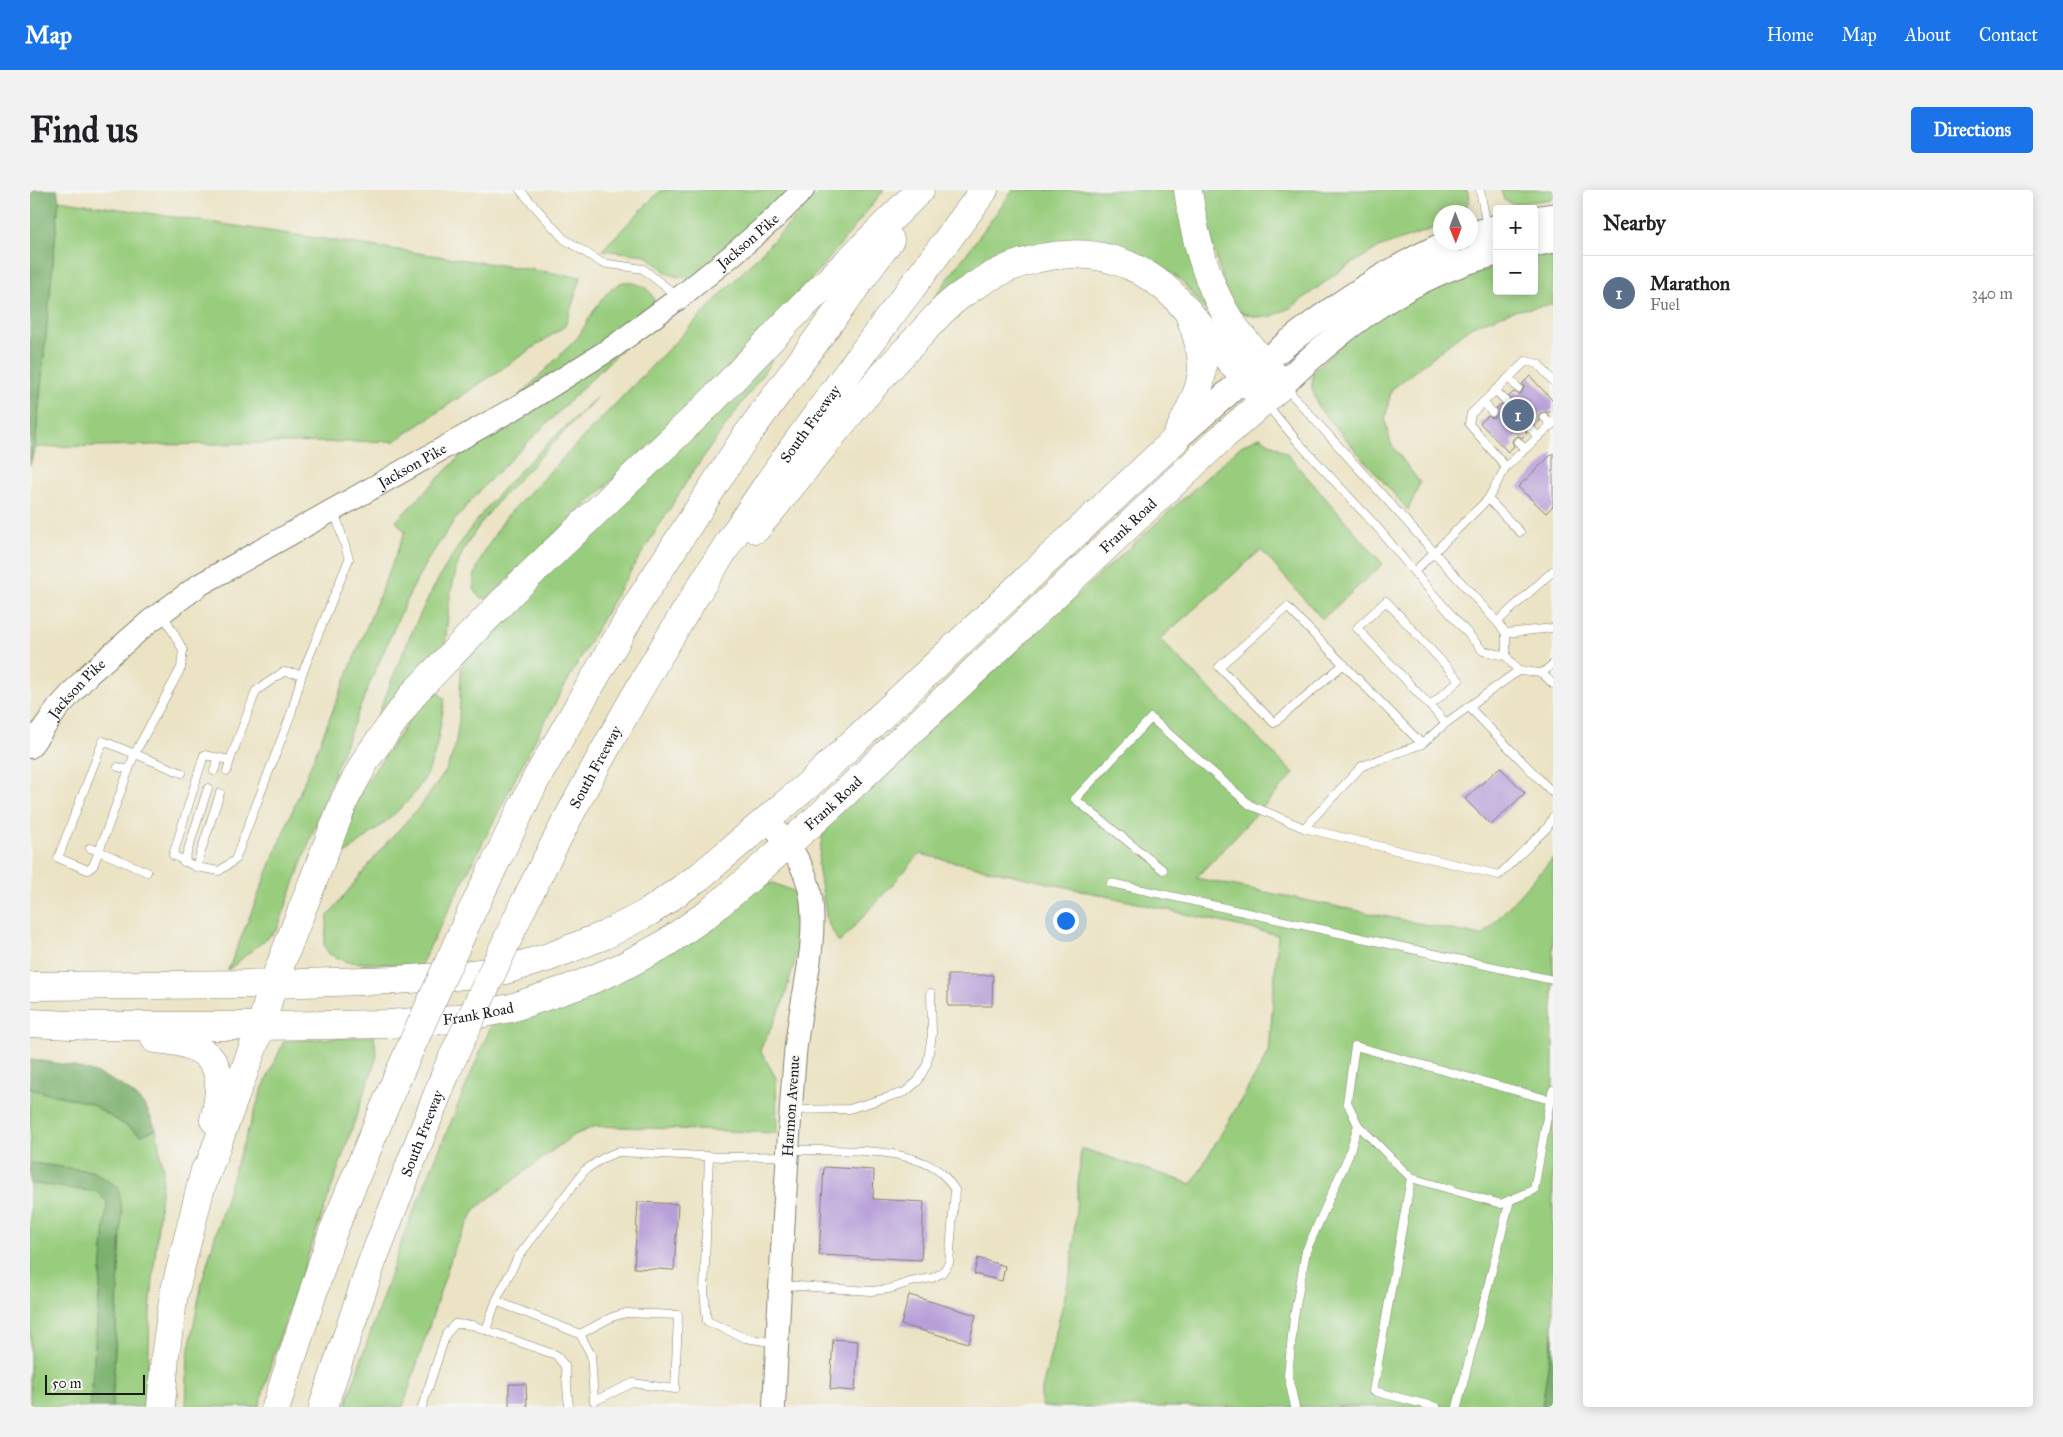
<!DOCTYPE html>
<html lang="en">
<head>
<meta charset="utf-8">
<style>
	body { margin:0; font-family:"IM FELL Great Primer",serif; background:#f2f2f2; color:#202124 }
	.controls { position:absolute; right:15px; top:15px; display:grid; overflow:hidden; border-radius:5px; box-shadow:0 2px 12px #0003 }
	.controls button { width:45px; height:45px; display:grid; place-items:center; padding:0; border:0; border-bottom:1px solid #e0e0e0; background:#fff; color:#202124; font:25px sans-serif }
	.compass { position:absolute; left:1403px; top:15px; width:45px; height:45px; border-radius:50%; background:#fff; box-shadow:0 2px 12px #0003; rotate:179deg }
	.scale { position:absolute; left:15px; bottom:12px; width:100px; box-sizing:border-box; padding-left:5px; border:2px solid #1c1c1c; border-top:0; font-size:14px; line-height:18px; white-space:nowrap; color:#1c1c1c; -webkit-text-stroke:4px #f6f6f2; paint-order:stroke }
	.you { position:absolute; left:1035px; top:730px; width:18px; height:18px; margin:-12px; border:4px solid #fff; border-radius:50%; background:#1a73e8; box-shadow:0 0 0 8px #1a73e833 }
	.badge { display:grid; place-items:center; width:32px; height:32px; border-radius:50%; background:#1a73e8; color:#fff; font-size:16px; font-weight:700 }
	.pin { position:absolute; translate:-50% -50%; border:2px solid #fff; box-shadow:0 1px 5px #0006 }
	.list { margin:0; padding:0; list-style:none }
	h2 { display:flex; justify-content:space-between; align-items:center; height:65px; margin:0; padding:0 20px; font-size:21px }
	h2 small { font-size:16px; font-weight:400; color:#757577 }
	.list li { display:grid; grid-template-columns:32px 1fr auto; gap:15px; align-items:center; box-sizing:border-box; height:75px; padding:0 20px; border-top:1px solid #e0e0e0 }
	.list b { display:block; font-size:19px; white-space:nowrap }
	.list p { margin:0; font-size:16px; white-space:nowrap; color:#757577 }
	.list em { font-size:16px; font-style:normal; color:#757577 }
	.map { position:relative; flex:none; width:1523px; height:1217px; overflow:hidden; border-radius:5px }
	header { display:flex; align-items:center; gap:30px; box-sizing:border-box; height:70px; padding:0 25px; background:#1a73e8; color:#fff }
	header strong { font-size:24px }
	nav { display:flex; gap:28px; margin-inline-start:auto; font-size:18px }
	.intro { display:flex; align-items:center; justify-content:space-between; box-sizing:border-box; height:120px; padding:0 30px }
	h1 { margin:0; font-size:35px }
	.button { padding:12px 22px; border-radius:5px; background:#1a73e8; color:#fff; font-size:18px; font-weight:700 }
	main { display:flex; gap:30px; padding:0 30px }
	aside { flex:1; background:#fff; border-radius:5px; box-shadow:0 2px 12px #0003 }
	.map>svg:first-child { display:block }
</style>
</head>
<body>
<header>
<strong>Map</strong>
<nav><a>Home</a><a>Map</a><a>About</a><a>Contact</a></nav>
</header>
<div class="intro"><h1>Find us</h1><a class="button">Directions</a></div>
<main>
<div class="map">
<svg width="1523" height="1217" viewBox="0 0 1523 1217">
	<rect width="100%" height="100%" fill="#f6f6f2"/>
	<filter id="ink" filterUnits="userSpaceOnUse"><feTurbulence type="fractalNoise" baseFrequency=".02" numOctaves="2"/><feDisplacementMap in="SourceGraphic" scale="10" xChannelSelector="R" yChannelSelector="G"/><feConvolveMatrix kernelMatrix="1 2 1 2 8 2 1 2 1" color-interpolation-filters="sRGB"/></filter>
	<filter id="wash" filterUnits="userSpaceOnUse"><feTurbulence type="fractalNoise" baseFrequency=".0096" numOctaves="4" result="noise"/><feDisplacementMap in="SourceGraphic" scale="20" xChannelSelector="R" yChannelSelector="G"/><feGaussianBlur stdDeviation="1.12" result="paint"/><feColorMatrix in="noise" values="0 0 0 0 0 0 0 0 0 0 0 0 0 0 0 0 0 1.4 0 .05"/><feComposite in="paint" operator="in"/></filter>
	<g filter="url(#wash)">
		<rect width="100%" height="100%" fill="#ebe3c4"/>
		<!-- green -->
		<g fill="#99cd7e" stroke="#5a744d">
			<path d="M631,0H760L667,87L654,88L638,84L616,65L572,60Z"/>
			<path d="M792,0H854L794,75L672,205L457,409L449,407C447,404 444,401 444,397C441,378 466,343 476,327Z"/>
			<path d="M983,0H1146L1186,128L1184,131L1152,91L1128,74L1081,56L1049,52L893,123Z"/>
			<path d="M1167,0H1437L1440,7L1434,22H1410V36L1348,58L1311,80L1262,117L1240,127H1227L1209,122L1198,109Z"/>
			<path d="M1471,0H1523V9L1483,14L1474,10Z"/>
			<path d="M29,10L551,87V88L535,136L365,251L5,257Z"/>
			<path d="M1523,64V114L1483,121L1442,136L1361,200L1355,230L1361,254L1390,293L1378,320L1288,217L1282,198L1283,181L1331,137L1394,102L1467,76V101H1504V65Z"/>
			<path d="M593,92C615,92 629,104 624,127L455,295L426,328L395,374L378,407L341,490L311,565L247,740L198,780L375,342L366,331L548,147C561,127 571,102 593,92Z"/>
			<path d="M739,167L742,171L664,280L587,403L510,540L390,776L317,772L299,764L294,755L298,726L353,657L392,614L416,581L425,557L429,531L431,477L436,462Z"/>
			<path d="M570,204L469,310L450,334L434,359L428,373L420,405L415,455L344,536C368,473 392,410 430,354C467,297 521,251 570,204Z"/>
			<path d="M1230,247L1256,263L1353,374L1292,429L1231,360L1130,449L1264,584L1166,688L1452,746L1523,668V1142L1512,1217H1013L1010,1207L1041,1081L1051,958L1162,994L1239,862L1248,745L890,664L809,753L797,731L788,675L792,647L808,623L1211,256Z"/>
			<path d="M409,503L415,509C411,532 408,555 400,577C387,611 346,639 318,662H311L329,603L396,506Z"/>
			<path d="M743,693L763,701L771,711L769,757L753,813L730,860L746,888L747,943L566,936L542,946L446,1018L424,1059L373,1217H315L375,1042L466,824L728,697Z"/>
			<path d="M344,846L347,866L241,1173L229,1217H156L158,1165L172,1092L204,980L232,900L254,851Z"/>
			<path d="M0,899L59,913L111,945L126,939L133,980L120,1122L117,1217H82L92,1021L88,997L62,981L0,973Z"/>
			<path d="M0,993L69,1002L77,1012L60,1217H0Z"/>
		</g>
		<!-- forest -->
		<g fill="#7ab06d" stroke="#4b6644">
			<path d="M0,0H27L29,10L5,257L0,275Z"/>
			<path d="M0,870C39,873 91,884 116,918C120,925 123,933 126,939L111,945L59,913L0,899Z"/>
			<path d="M0,973L62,981L88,997L92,1021L82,1217H60L77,1012L68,1002L0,993Z"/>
			<path d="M1523,1142V1217H1512Z"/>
		</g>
		<g id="blocks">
			<!-- building -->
			<g fill="#b79fd8">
				<path d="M1500,186L1523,211V219L1518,223L1515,222L1510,223L1508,226L1510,231L1505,235L1500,233L1497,235L1495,240L1497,243L1492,248L1489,246L1484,248L1482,251L1484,256L1478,262L1450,233L1458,226L1463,228L1466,226V218L1471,214L1474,216L1479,214L1480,211L1479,206L1484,202L1489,204L1492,202L1494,197L1492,194Z"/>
				<path d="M1523,263V316L1516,323L1488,297Z"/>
				<path d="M1470,577L1495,603L1461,635L1435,609Z"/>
				<path d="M918,785H963L962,816H918Z"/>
				<path d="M794,977L844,980L843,1009L894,1012L891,1070L789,1065Z"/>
				<path d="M608,1012L648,1014L644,1080L604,1078Z"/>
				<path d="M948,1068L975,1076L972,1091L944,1084Z"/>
				<path d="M879,1105L946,1125L939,1153L871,1135Z"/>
				<path d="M803,1149L828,1151L825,1201L800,1199Z"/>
				<path d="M479,1194H496L497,1217H479Z"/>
			</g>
		</g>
	</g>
	<g filter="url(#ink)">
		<use href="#blocks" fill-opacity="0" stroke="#848070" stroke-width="1"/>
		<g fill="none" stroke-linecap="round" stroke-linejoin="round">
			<defs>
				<g id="lane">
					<path d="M490,0L534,49L572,73L613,79L647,106"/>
					<path d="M1450,0L1457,37"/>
					<path d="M1479,188L1488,198"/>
					<path d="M1256,198L1467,432L1476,443V466L1488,481"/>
					<path d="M1465,200L1475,210"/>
					<path d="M1453,212L1462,222"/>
					<path d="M1237,215L1268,252L1348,338L1384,382L1453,461L1476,466"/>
					<path d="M1514,227L1522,235"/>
					<path d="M1501,239L1508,247"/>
					<path d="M1488,252L1495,259"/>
					<path d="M1476,277L1439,234L1441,224L1496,171L1508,174L1523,191"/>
					<path d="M1458,309L1490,342"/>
					<path d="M1384,382L1458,309L1476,277L1523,233"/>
					<path d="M1467,432L1523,381"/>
					<path d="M1476,443L1523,438"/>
					<path d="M1314,474L1244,533L1189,477L1257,417L1392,554"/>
					<path d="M1512,483L1523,474"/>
					<path d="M272,484L253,482L226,501L200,570L174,565L143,665L166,677L189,681L205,670L261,524L272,484L319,369L305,323"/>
					<path d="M1400,516L1429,490L1356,411L1327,438L1416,533"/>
					<path d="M1439,517L1523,603"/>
					<path d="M88,577L99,580"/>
					<path d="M184,581L189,568"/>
					<path d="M197,581L200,570"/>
					<path d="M1274,638L1332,576L1392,554L1416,533L1488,481L1512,483L1523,494"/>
					<path d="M60,658L69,661L63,676L58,680L28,668L73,551L152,583"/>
					<path d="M154,672L178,598"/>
					<path d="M166,677L190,603"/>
					<path d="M1133,680L1045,609L1121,528L1220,615L1274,638L1469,685L1517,638L1523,627"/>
					<path d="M117,682L69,661L105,563L151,478L153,460L133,424"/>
					<path d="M1081,693L1523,790"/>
					<path d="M1523,900L1520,910L1504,1000L1471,1014L1381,988L1328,935L1317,912L1325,856L1520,910H1523"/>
					<path d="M762,920L819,919L875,902L888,891L897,874L902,845L901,803"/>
					<path d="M679,966L674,1102L677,1131L715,1148L746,1153"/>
					<path d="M1381,988L1343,1201L1406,1217"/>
					<path d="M753,1095L841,1101L859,1099L880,1092L902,1088L912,1083L919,1073L925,1000C921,994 916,987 910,982C876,955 802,961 760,960"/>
					<path d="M456,1140L466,1111"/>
					<path d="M550,1144L582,1127L596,1123L648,1125L645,1199L603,1193L564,1211L561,1165L550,1144L466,1111L488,1067L555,980L573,968L587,962L695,967L755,966"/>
					<path d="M392,1217L416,1144L425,1134L442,1135L526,1165L535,1176L539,1217"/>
					<path d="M1265,1217L1258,1185L1264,1127L1276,1061L1318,967L1328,935"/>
					<path d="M1427,1217L1480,1010"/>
				</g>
				<g id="secondary">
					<path id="s1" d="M0,557L28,518L59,484L120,431L171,394L494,213L583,157L649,108L701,66L747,26L773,0"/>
					<path d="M737,630C758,652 776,675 781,707C788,760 769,813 765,865C755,982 750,1100 744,1217"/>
				</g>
				<g id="primary">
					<path d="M1504,29L1523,26"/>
					<path d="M1440,45L1467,37"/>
					<path d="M1504,54L1523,50"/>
					<path d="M1252,195C1314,135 1382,83 1467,63"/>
					<path d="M1147,248C1231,173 1316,97 1420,52"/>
				</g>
				<g id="highway">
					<path d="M726,339C777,278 825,213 880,156C896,139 912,118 931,105C1000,55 1084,45 1148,110L1234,211"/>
					<path id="s2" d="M492,718C563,575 643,434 733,301C803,198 881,101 954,0"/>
					<path d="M441,723L505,591L608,413L714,249L860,50"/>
					<path d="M0,796L243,794L365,790L425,786L475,780L519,767L575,745L619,722L669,687L779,594L1145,250C1172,194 1183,183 1158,122"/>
					<path id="s3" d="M0,833L60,836H231L359,834L423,829L481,818L549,795L592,777L633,755L676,725L714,693L801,616L1188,251L1252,195C1236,175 1218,156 1203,135C1177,97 1164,45 1158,0"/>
					<path d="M125,849C153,851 187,858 189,892C190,905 187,918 184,930"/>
					<path d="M171,998L231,836L243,794L315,609L337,568L385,502L486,398L680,213L759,130L890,0"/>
					<path d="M131,1217L135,1166L144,1104L175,980"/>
					<path d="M246,1217L302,1044L363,897"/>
					<path id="s4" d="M293,1217L342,1072L417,880"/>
				</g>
			</defs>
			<!-- lane casing -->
			<use href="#lane" stroke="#848070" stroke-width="9"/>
			<!-- secondary casing -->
			<use href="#secondary" stroke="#848070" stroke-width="24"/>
			<!-- primary casing -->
			<use href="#primary" stroke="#848070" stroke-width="27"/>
			<!-- highway casing -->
			<use href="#highway" stroke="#848070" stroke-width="29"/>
			<!-- lane -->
			<use href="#lane" stroke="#fff" stroke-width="8"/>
			<!-- secondary -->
			<use href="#secondary" stroke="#fff" stroke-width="22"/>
			<!-- primary -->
			<use href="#primary" stroke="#fff" stroke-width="25"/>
			<!-- highway -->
			<use href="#highway" stroke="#fff" stroke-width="28"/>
			<defs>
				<g id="highway-bridge">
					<path d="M417,880L492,718"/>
					<path d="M363,897L441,723"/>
				</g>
			</defs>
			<!-- highway-bridge casing -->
			<use href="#highway-bridge" stroke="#848070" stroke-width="29" stroke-linecap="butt"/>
			<!-- highway-bridge -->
			<use href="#highway-bridge" stroke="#fff" stroke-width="28"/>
		</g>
	</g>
	<g text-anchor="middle" stroke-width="4" stroke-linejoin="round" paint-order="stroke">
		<!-- street labels -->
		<g font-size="15" fill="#1c1c1c" stroke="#f6f6f2">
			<text dy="5" stroke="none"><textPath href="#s1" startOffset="885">Jackson Pike</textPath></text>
			<text dy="5" stroke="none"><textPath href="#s2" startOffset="564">South Freeway</textPath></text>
			<text dy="5" stroke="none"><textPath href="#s1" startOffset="480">Jackson Pike</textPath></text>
			<text dy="5" stroke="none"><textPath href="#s3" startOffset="1274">Frank Road</textPath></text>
			<text dy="5" stroke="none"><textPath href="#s1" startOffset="75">Jackson Pike</textPath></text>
			<text dy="5" stroke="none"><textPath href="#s2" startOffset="159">South Freeway</textPath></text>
			<text dy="5" stroke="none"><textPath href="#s3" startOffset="869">Frank Road</textPath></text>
			<text dy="5" stroke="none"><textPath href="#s3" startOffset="449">Frank Road</textPath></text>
			<text transform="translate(761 916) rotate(-86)" y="5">Harmon Avenue</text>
			<text dy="5" stroke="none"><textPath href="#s4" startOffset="291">South Freeway</textPath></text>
		</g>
	</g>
</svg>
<div class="controls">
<button>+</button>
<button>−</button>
</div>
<svg class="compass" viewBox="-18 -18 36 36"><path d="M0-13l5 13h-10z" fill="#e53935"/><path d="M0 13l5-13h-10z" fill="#757577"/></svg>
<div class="scale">50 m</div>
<div class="you"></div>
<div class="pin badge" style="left:1488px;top:225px;background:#5c6f8a">1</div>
</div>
<aside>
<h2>Nearby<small></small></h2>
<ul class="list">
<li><span class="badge" style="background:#5c6f8a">1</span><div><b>Marathon</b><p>Fuel</p></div><em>340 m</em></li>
</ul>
</aside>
</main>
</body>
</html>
